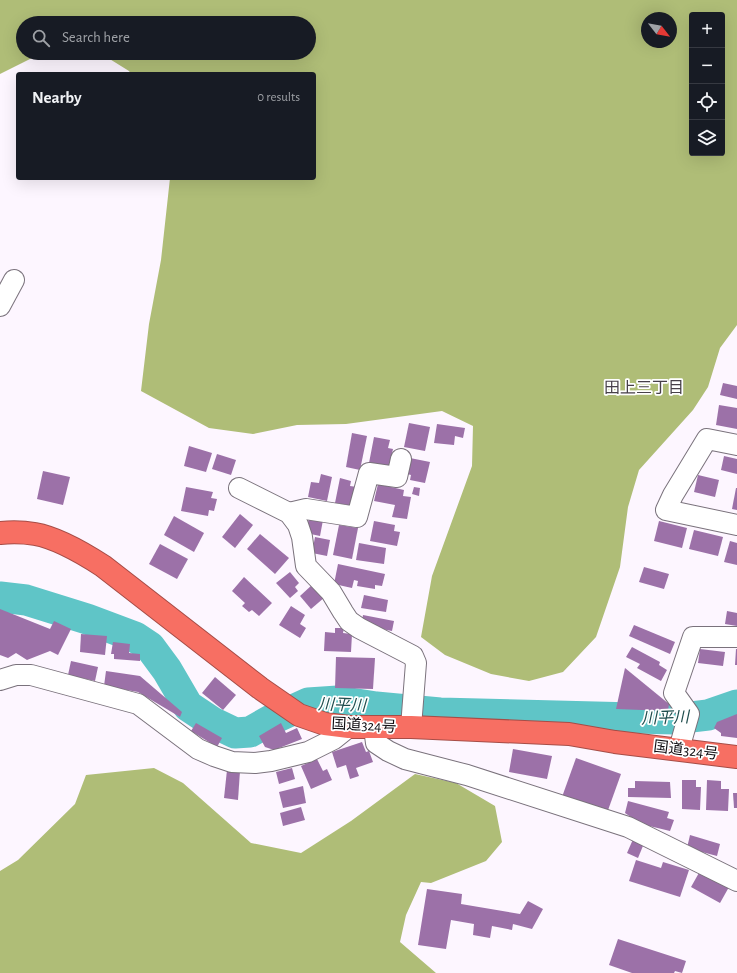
<!DOCTYPE html>
<html lang="en">
<head>
<meta charset="utf-8">
<style>
	body { margin:0; font-family:"Alegreya Sans","Noto Sans JP",sans-serif; background:#242831; color:#f1f3f6 }
	.controls { position:absolute; right:12px; top:12px; display:grid; overflow:hidden; border-radius:4px; box-shadow:0 4px 16px #0002 }
	.controls button { width:36px; height:36px; display:grid; place-items:center; padding:0; border:0; border-bottom:1px solid #363941; background:#171b24; color:#f1f3f6; font:20px sans-serif }
	.compass { position:absolute; left:641px; top:12px; width:36px; height:36px; border-radius:50%; background:#171b24; box-shadow:0 4px 16px #0002; rotate:121deg }
	.list { margin:0; padding:0; list-style:none }
	h2 { display:flex; justify-content:space-between; align-items:center; height:52px; margin:0; padding:0 16px; font-size:17px }
	h2 small { font-size:13px; font-weight:400; color:#9ea1a6 }
	.icon { flex:none; width:22px; height:22px; fill:none; stroke:currentColor; stroke-width:2; stroke-linecap:round; stroke-linejoin:round }
	.map { position:relative; flex:none; width:737px; height:973px; overflow:hidden }
	.search { position:absolute; background:#171b24; box-shadow:0 4px 16px #0002; left:16px; top:16px; width:300px; height:44px; display:flex; align-items:center; gap:10px; box-sizing:border-box; padding:0 14px; border-radius:22px; color:#9ea1a6; font-size:15px }
	.panel { position:absolute; background:#171b24; box-shadow:0 4px 16px #0002; left:16px; top:72px; width:300px; height:108px; border-radius:4px }
	.map>svg:first-child { display:block }
</style>
</head>
<body>
<div class="map">
<svg width="737" height="973" viewBox="0 0 737 973">
	<rect width="100%" height="100%" fill="#fdf6ff"/>
	<!-- forest -->
	<g fill="#afbd77" fill-rule="evenodd">
		<path d="M0,0H737V325L720,348L708,387L693,410L639,470L628,507L620,567L596,637L563,672L529,681L491,674L445,655L421,637L432,576L472,466L473,426L442,411L346,424L297,425L253,434L209,428L141,391L149,324L161,260L170,178H314V74H131L129,71L100,53H309V23H23V53H42L0,74ZM692,15H722V153H692ZM647,18H671V42H647Z"/>
		<path d="M154,768L183,783L251,843L301,853L351,821L415,774L456,783L495,806L502,842L486,861L431,883L421,882L406,915L400,942L436,973H0V871L18,860L75,804L86,775Z"/>
	</g>
	<g fill="none" stroke-linecap="round" stroke-linejoin="round">
		<!-- river -->
		<path stroke="#5fc5c7" stroke-width="31" d="M0,597L26,600L87,619L135,637L150,647L167,670L188,706L212,722L235,733L250,732L271,720L308,703L338,701L376,707L440,713L674,719L708,715L737,705"/>
	</g>
	<!-- building -->
	<g fill="#9c71a8">
		<path d="M723,383L737,386V399L720,395Z"/>
		<path d="M719,405L737,408V429L716,425Z"/>
		<path d="M409,423L430,427L425,451L404,447Z"/>
		<path d="M437,424L465,428L463,438L455,436L454,445L434,443Z"/>
		<path d="M352,433L367,436L360,470L346,467Z"/>
		<path d="M374,437L390,440L388,448L393,449L389,467L369,463Z"/>
		<path d="M189,446L212,453L206,472L184,466Z"/>
		<path d="M217,454L236,460L231,475L212,469Z"/>
		<path d="M724,456L737,459V474L721,470Z"/>
		<path d="M410,458L430,462L425,483L410,480L411,475L407,474Z"/>
		<path d="M43,471L70,477L63,505L37,499Z"/>
		<path d="M321,474L332,477L327,501L308,497L311,482L319,483Z"/>
		<path d="M698,475L719,480L715,497L694,492Z"/>
		<path d="M340,478L351,481L350,486L357,487L353,506L335,503Z"/>
		<path d="M378,484L404,490L403,496L411,497L407,519L392,517L395,505L374,501Z"/>
		<path d="M186,487L213,492L211,498L217,499L214,511L209,510L208,516L181,511Z"/>
		<path d="M414,487L420,488L419,496L412,494Z"/>
		<path d="M736,488H737V510L732,509Z"/>
		<path d="M240,514L253,525L235,548L222,537Z"/>
		<path d="M174,516L204,533L194,552L164,535Z"/>
		<path d="M309,517L323,520L320,536L306,533Z"/>
		<path d="M374,521L395,525L394,531L400,532L397,546L370,541Z"/>
		<path d="M659,521L687,528L682,548L654,541Z"/>
		<path d="M339,525L358,528L352,559L333,555Z"/>
		<path d="M694,530L723,537L718,556L689,549Z"/>
		<path d="M260,534L289,558L275,574L247,549Z"/>
		<path d="M315,537L330,540L327,556L312,553Z"/>
		<path d="M730,541L737,543V565L724,562Z"/>
		<path d="M359,543L386,548L384,564L356,560Z"/>
		<path d="M160,544L188,559L177,579L149,564Z"/>
		<path d="M338,564L385,574L382,586L375,585V589L357,586L358,581L354,580L352,588L334,584Z"/>
		<path d="M644,567L669,574L664,589L639,582Z"/>
		<path d="M290,572L299,583L295,587L298,591L290,598L276,583Z"/>
		<path d="M244,577L272,603L259,616L252,610L249,612L242,606L245,603L232,591Z"/>
		<path d="M313,584L325,597L311,609L300,596Z"/>
		<path d="M364,595L388,600L386,612L361,608Z"/>
		<path d="M291,606L305,615L300,624L306,628L300,638L279,625Z"/>
		<path d="M0,609L50,629L54,621L71,629L58,655L50,651L27,660L16,653L8,658L0,655Z"/>
		<path d="M727,611L737,613V626L725,624Z"/>
		<path d="M363,615L394,621L392,631L361,625Z"/>
		<path d="M634,625L675,642L670,654L629,636Z"/>
		<path d="M335,628H344L343,633L352,634L351,652L324,651L325,632L335,633Z"/>
		<path d="M81,634L107,636L105,655L80,652Z"/>
		<path d="M113,642L130,644L129,653L140,654V661L114,659V654H111Z"/>
		<path d="M632,647L660,662L659,665L667,670L661,681L637,668L640,664L626,657Z"/>
		<path d="M700,649L725,652L723,666L698,663Z"/>
		<path d="M736,649H737V665H735Z"/>
		<path d="M336,657L375,658L373,689L335,688Z"/>
		<path d="M71,661L98,667L95,681L68,675Z"/>
		<path d="M625,668L669,704L668,711L616,709Z"/>
		<path d="M106,671L140,676L182,712L180,717L138,692L104,686Z"/>
		<path d="M215,677L236,695L223,710L202,693Z"/>
		<path d="M737,714V738L721,736V733L714,728L717,722Z"/>
		<path d="M196,723L222,738L217,747L191,731Z"/>
		<path d="M281,723L286,733L297,728L302,739L274,750L265,747L259,736Z"/>
		<path d="M362,742L366,752L369,751L373,762L356,768L359,776L350,779L346,765L337,768L332,752Z"/>
		<path d="M513,749L552,756L547,779L509,772Z"/>
		<path d="M576,758L621,774L607,813L562,797Z"/>
		<path d="M317,759L323,771L327,769L332,780L311,789L301,766Z"/>
		<path d="M292,768L295,779L279,784L276,772Z"/>
		<path d="M227,770L240,771L238,800L224,798Z"/>
		<path d="M682,780H696V787H701L700,810L682,809Z"/>
		<path d="M707,780L721,781V789H729L728,811L706,810Z"/>
		<path d="M635,781L670,782L671,798L628,797V788H635Z"/>
		<path d="M303,786L306,803L283,808L279,792Z"/>
		<path d="M733,793H737V808H734Z"/>
		<path d="M628,801L669,812L667,818L674,820L670,831L641,824L625,813Z"/>
		<path d="M301,807L305,820L283,826L280,813Z"/>
		<path d="M690,835L720,844L717,856L687,848Z"/>
		<path d="M634,837L645,841L638,858L627,853Z"/>
		<path d="M636,860L661,868L663,862L689,870L680,897L629,881Z"/>
		<path d="M700,871L729,887L720,903L691,887Z"/>
		<path d="M427,889L462,894L461,904L520,914L528,901L543,909L532,929L513,924L512,930L492,926L490,938L473,935L474,924L451,920L446,949L418,945Z"/>
		<path d="M618,939L686,961L682,973L675,971L674,973H632L609,965Z"/>
	</g>
	<g fill="none" stroke-linecap="round" stroke-linejoin="round">
		<defs>
			<g id="minor">
				<path d="M0,306L14,280"/>
				<path d="M737,445L707,439L673,495L666,510L737,525"/>
				<path d="M239,488L289,513L298,525L302,537L306,566L331,592L343,612L349,621L359,628L413,656L416,663L411,727"/>
				<path d="M289,513L306,509L357,517L369,473L397,477L401,459"/>
				<path d="M0,680L16,675H31L138,704L198,749L214,756L232,762L255,763L271,761L308,752L334,739L349,727"/>
				<path d="M374,728L376,743L388,751L405,759L467,775L628,827L737,881"/>
				<path d="M679,749L689,714L674,693L693,637H737"/>
			</g>
			<path id="highway" d="M0,533C11,532 23,532 35,534C58,538 83,553 103,566L260,688L299,715L325,724L349,727H411L569,734L615,742L737,757"/>
		</defs>
		<!-- minor casing -->
		<use href="#minor" stroke="#7a727c" stroke-width="22"/>
		<!-- highway casing -->
		<use href="#highway" stroke="#a64d47" stroke-width="24"/>
		<!-- minor -->
		<use href="#minor" stroke="#fff" stroke-width="20"/>
		<!-- highway -->
		<use href="#highway" stroke="#f76f63" stroke-width="22"/>
	</g>
	<g text-anchor="middle" stroke-width="3.5" stroke-linejoin="round" paint-order="stroke">
		<!-- street labels -->
		<g font-size="15" fill="#110e12" stroke="#fff">
			<text transform="translate(364 725) rotate(3)" y="5">国道324号</text>
			<text transform="translate(686 750) rotate(7)" y="5">国道324号</text>
		</g>
		<!-- neighbourhood labels -->
		<g font-size="16" fill="#474049" stroke="#fff">
			<text x="644" y="393">田上三丁目</text>
		</g>
		<!-- water labels -->
		<g font-size="16" font-style="italic" fill="#1f4d4d" stroke="#fff">
			<text transform="translate(342 704) rotate(2)" y="6">川平川</text>
			<text transform="translate(665 717) rotate(-2)" y="6">川平川</text>
		</g>
	</g>
</svg>
<div class="controls">
<button>+</button>
<button>−</button>
<button><svg class="icon" aria-label="locate" viewBox="0 0 24 24"><circle cx="12" cy="12" r="6"/><path d="M12 2v4M12 18v4M2 12h4M18 12h4"/></svg></button>
<button><svg class="icon" aria-label="layers" viewBox="0 0 24 24"><path d="M12 4l9 5-9 5-9-5zM3 14l9 5 9-5"/></svg></button>
</div>
<svg class="compass" viewBox="-18 -18 36 36"><path d="M0-13l5 13h-10z" fill="#e53935"/><path d="M0 13l5-13h-10z" fill="#9ea1a6"/></svg>
<div class="search"><svg class="icon" aria-label="search" viewBox="0 0 24 24"><circle cx="10" cy="10" r="6"/><path d="M15 15l6 6"/></svg>Search here</div>
<section class="panel">
<h2>Nearby<small>0 results</small></h2>
<ul class="list">
</ul>
</section>
</div>
</body>
</html>
